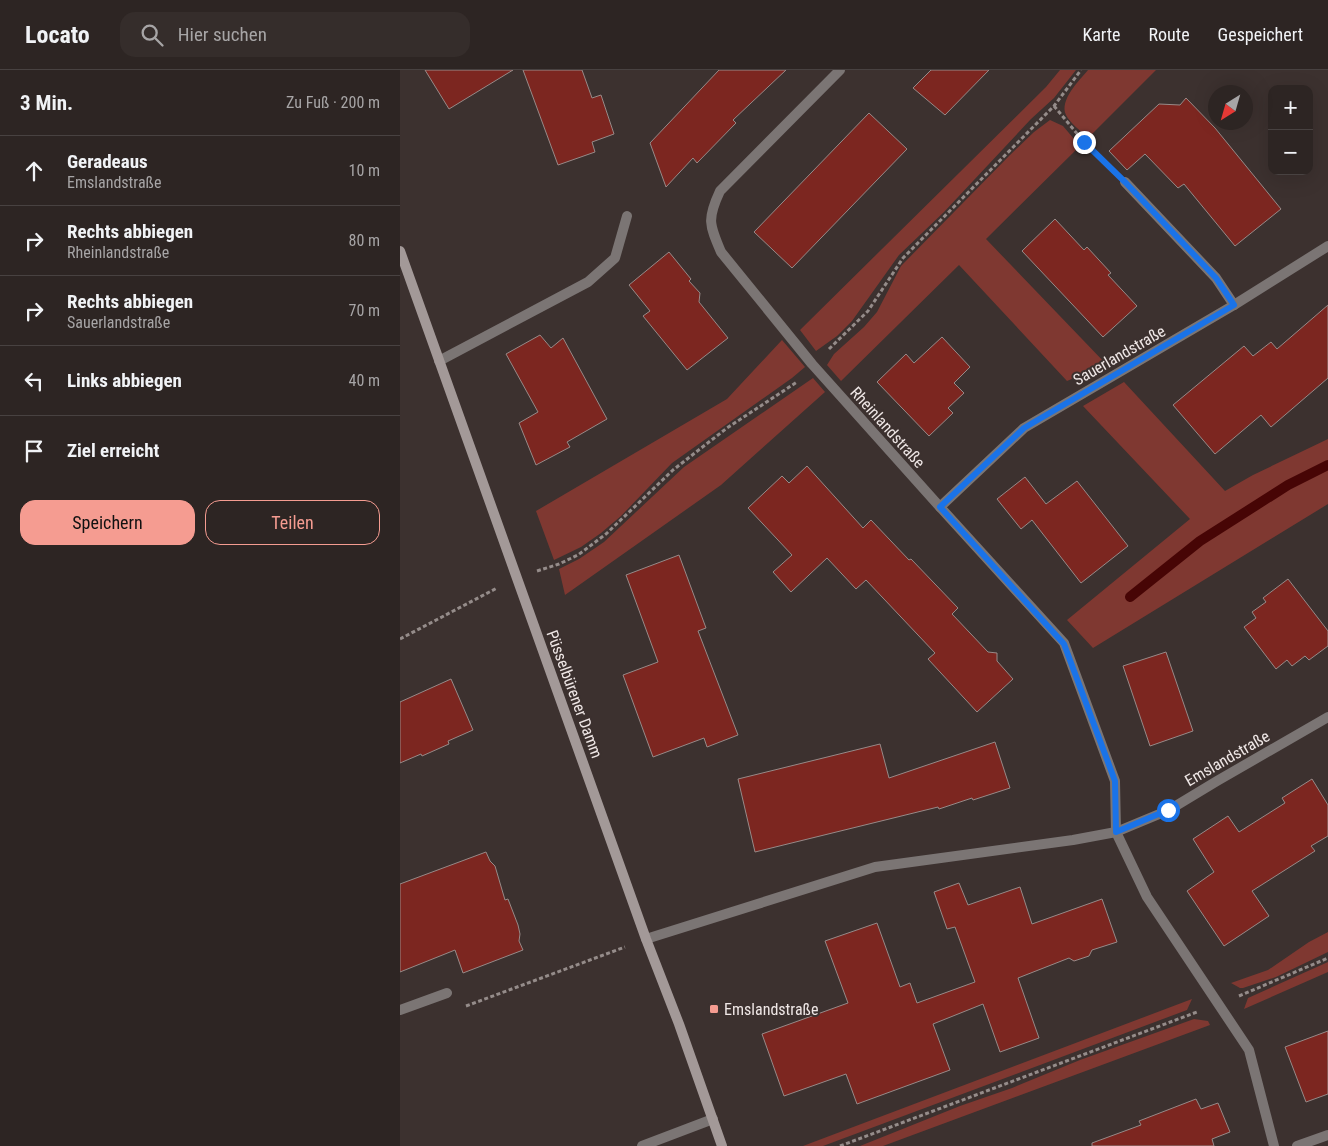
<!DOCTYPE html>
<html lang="de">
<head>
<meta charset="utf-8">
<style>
	body { margin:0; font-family:"Roboto Condensed",sans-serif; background:#352d2b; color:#f1f3f6 }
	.controls { position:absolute; right:15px; top:15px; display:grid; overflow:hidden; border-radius:10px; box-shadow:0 5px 20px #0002 }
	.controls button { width:45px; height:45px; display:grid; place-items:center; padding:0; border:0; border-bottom:1px solid #484241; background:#2d2523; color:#f1f3f6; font:25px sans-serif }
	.compass { position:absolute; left:808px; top:15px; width:45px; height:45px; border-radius:50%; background:#2d2523; box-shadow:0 5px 20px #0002; rotate:217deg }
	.stop { position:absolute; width:15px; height:15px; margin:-11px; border:4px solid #1a73e8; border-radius:50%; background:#fff }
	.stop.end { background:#1a73e8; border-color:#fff; box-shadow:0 1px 5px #0008 }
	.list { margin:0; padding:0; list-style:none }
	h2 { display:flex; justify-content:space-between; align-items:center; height:65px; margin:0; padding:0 20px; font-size:21px }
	h2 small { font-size:16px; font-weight:400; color:#a7a5a6 }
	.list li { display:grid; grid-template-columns:32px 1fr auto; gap:15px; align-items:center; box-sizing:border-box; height:70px; padding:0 20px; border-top:1px solid #484241 }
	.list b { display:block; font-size:19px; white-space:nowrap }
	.list p { margin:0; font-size:16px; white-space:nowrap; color:#a7a5a6 }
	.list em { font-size:16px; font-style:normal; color:#a7a5a6 }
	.actions { display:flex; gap:10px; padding:15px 20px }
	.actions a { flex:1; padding:11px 0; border:1px solid #f59c91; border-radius:15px; text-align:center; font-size:18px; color:#f59c91 }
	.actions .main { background:#f59c91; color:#111 }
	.icon { flex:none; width:28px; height:28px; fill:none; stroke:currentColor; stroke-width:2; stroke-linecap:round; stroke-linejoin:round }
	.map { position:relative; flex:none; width:928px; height:1076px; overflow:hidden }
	header { display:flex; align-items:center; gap:30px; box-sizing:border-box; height:70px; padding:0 25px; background:#2d2523; border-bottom:1px solid #484241 }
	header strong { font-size:24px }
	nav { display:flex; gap:28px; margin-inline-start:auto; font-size:18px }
	.search { width:350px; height:45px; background:#352d2b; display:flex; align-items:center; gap:12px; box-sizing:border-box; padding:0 18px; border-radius:15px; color:#a7a5a6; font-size:19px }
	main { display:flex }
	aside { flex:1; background:#2d2523 }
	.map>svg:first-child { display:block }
</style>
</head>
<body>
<header>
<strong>Locato</strong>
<div class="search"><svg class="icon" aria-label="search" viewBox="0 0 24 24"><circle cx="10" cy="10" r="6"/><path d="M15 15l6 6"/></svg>Hier suchen</div>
<nav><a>Karte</a><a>Route</a><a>Gespeichert</a></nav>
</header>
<main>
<aside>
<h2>3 Min.<small>Zu Fuß · 200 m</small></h2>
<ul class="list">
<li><svg class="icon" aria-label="ahead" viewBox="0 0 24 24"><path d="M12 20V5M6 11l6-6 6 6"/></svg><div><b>Geradeaus</b><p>Emslandstraße</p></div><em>10 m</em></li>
<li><svg class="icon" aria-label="right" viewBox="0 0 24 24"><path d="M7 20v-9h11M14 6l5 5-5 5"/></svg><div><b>Rechts abbiegen</b><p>Rheinlandstraße</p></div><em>80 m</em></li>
<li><svg class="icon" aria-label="right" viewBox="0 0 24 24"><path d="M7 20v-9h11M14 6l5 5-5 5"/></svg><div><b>Rechts abbiegen</b><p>Sauerlandstraße</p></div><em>70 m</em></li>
<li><svg class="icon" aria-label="left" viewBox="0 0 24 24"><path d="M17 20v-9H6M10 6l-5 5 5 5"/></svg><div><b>Links abbiegen</b></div><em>40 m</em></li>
<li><svg class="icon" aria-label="arrive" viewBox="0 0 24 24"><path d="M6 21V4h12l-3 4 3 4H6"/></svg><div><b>Ziel erreicht</b></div></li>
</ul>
<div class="actions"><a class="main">Speichern</a><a>Teilen</a></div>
</aside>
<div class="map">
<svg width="928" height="1076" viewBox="0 0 928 1076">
	<rect width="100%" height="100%" fill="#3c312f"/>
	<!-- green -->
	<g fill="#7f3831">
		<path d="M660,0H676L654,28L631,49L544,142L499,185L452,251L437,266L416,281L400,260L646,17Z"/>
		<path d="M688,0H756L688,68C681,61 670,53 666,45C659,30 679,11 688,0Z"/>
		<path d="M650,50L663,56L680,76L586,169L706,294L667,311L559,195L441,311L427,295L434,284L464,257L477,242L501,196L610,85L634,62Z"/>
		<path d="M382,270L405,297L392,308L272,393L221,446L201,463L181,477L154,490L136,441L327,329Z"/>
		<path d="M413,308L425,322L321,415L165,525L159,499L179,489L204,472L284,397Z"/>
		<path d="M724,312L825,421L853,405L928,369V434L693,578L667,550L790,449L683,336Z"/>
		<path d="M928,862V882L876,907L843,918H840L831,913L868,900L909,872Z"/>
		<path d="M928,892V902L844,939L848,928Z"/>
		<path d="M792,929L787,940L423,1076H403Z"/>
		<path d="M794,949L808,951L810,955L483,1076H460L560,1036L612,1018L680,990Z"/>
	</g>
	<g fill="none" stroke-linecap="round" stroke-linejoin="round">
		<!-- stream -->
		<path stroke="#470505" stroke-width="10" d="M730,527L800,471L888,415L928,395"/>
	</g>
	<!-- building -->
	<g fill="#7c2620" stroke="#978a88">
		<path d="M25,0H113L49,39Z"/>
		<path d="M123,0H182L192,28L201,25L214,64L192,72L195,82L158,95Z"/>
		<path d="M319,0H386L333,50L336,53L297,93L293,88L266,117L250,73Z"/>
		<path d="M531,0H589L545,45L513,18Z"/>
		<path d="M786,28L815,58L881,139L835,176L784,114L778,118L745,84L727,100L709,81L759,34L780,35Z"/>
		<path d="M469,43L507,79L392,198L354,162Z"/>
		<path d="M655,149L684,180L687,177L711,203L708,205L737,236L703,267L622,181Z"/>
		<path d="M269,182L291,209L289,211L300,223L299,232L328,268L287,300L243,246L250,241L229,215Z"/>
		<path d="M928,235V308L871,357L861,345L815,384L773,335L844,276L853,286L871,272L877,279Z"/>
		<path d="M140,265L151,278L163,268L207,349L167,372L170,377L136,395L119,353L138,342L106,284Z"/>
		<path d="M542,267L570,297L554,313L564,323L548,338L553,343L529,366L477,312L506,284L514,293Z"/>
		<path d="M407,396L463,458L471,450L509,490L511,489L558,538L552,544L588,582L597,583V591L613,609L577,642L528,589L535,583L466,510L456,519L427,488L391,522L373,502L392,485L348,438L382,406L389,413Z"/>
		<path d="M625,407L646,434L677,411L728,476L681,513L632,450L621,459L597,429Z"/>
		<path d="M279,485L306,558L298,561L338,665L307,677L304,668L253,687L223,605L258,592L226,505Z"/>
		<path d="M888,509L928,561V576L909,590L905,586L892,596L887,590L876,599L844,557L856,548L852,542L866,532L863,528Z"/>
		<path d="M766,582L793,661L750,676L723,596Z"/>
		<path d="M51,609L73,660L48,671L49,674L22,686L21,684L0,693V632Z"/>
		<path d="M595,672L610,718L573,730L572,728L539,739L538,737L355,782L338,709L480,674L489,708Z"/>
		<path d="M912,709L928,735V766L911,776L915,781L852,821L869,846L824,876L787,821L814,802L793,769L828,746L839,762L885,733L882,728Z"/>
		<path d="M86,782L90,791L95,796L105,830L108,829L118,855L120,864L119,871L123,880L63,903L55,880L0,902V814Z"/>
		<path d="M559,813L568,835L620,817L632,854L702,829L717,872L692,880L689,886L674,891L669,888L618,908L639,968L600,982L583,934L533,954L550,1000L457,1034L446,1004L384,1026L362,964L448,933L425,871L477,853L500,917L510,913L517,933L575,912L555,857L547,859L534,822Z"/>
		<path d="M928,961V1024L906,1032L885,977Z"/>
		<path d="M796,1029L801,1039L818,1033L830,1062L812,1069L814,1076H692V1073L741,1055L739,1051Z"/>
	</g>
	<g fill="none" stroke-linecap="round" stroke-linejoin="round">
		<!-- path -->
		<g stroke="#958c8a" stroke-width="3" stroke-dasharray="4 2.5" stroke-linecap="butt">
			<path d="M654,36L684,72L710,98"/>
			<path d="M429,279L468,241L503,188L654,36L681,0"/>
			<path d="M137,501L159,494L178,485L206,464L273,400L327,358L397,312"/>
			<path d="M0,569L97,518"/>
			<path d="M839,926L928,888"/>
			<path d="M66,936L225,877"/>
			<path d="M440,1076L797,942"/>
		</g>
		<!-- service -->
		<g stroke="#7b7574" stroke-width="10">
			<path d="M39,291L188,212L215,188L227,146"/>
			<path d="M242,1076L313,1049"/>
		</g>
		<!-- minor -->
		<g stroke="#7b7574" stroke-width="10">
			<path d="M440,0L320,121C307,149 309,154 321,182L412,294L540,437L664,573L715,711L716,762L747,827L849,980L874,1076"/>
			<path d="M725,112L816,208L834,235"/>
			<path d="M540,437L624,358L834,235L928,176"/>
			<path d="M246,869L475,797L673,770L716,762L769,740L817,711L928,647"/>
			<path d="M0,940L47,923"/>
			<path d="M897,1076L928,1065"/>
		</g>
		<!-- secondary -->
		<path stroke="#a39998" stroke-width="10" d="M0,181L246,869L279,954L322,1076"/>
	</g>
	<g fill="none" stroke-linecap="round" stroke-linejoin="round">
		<!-- route -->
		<path stroke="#1a73e8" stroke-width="6" d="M684,72L725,112L816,208L834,235L624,358L540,437L664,574L715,711L716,762L768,740"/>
	</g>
	<!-- markers -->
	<rect fill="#f59c91" stroke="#3c312f" stroke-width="2" x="309" y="934" width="10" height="10" rx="2.5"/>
	<g text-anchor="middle" stroke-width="4" stroke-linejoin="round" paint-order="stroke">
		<!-- street labels -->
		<g font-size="16" fill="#efe7e6" stroke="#3c312f">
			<text transform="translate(719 285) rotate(-30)" y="6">Sauerlandstraße</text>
			<text transform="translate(488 357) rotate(48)" y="6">Rheinlandstraße</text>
			<text transform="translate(175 624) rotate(70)" y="6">Püsselbürener Damm</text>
			<text transform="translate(827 688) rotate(-30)" y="6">Emslandstraße</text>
		</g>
		<!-- poi labels -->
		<g font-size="16" fill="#efe7e6" stroke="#3c312f" text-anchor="start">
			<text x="324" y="945">Emslandstraße</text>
		</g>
	</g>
</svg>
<div class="controls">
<button>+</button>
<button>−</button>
</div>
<svg class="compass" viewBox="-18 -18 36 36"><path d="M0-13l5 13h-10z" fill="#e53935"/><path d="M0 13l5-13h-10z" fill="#a7a5a6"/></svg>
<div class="stop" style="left:768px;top:740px"></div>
<div class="stop end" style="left:684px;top:72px"></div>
</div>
</main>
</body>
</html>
